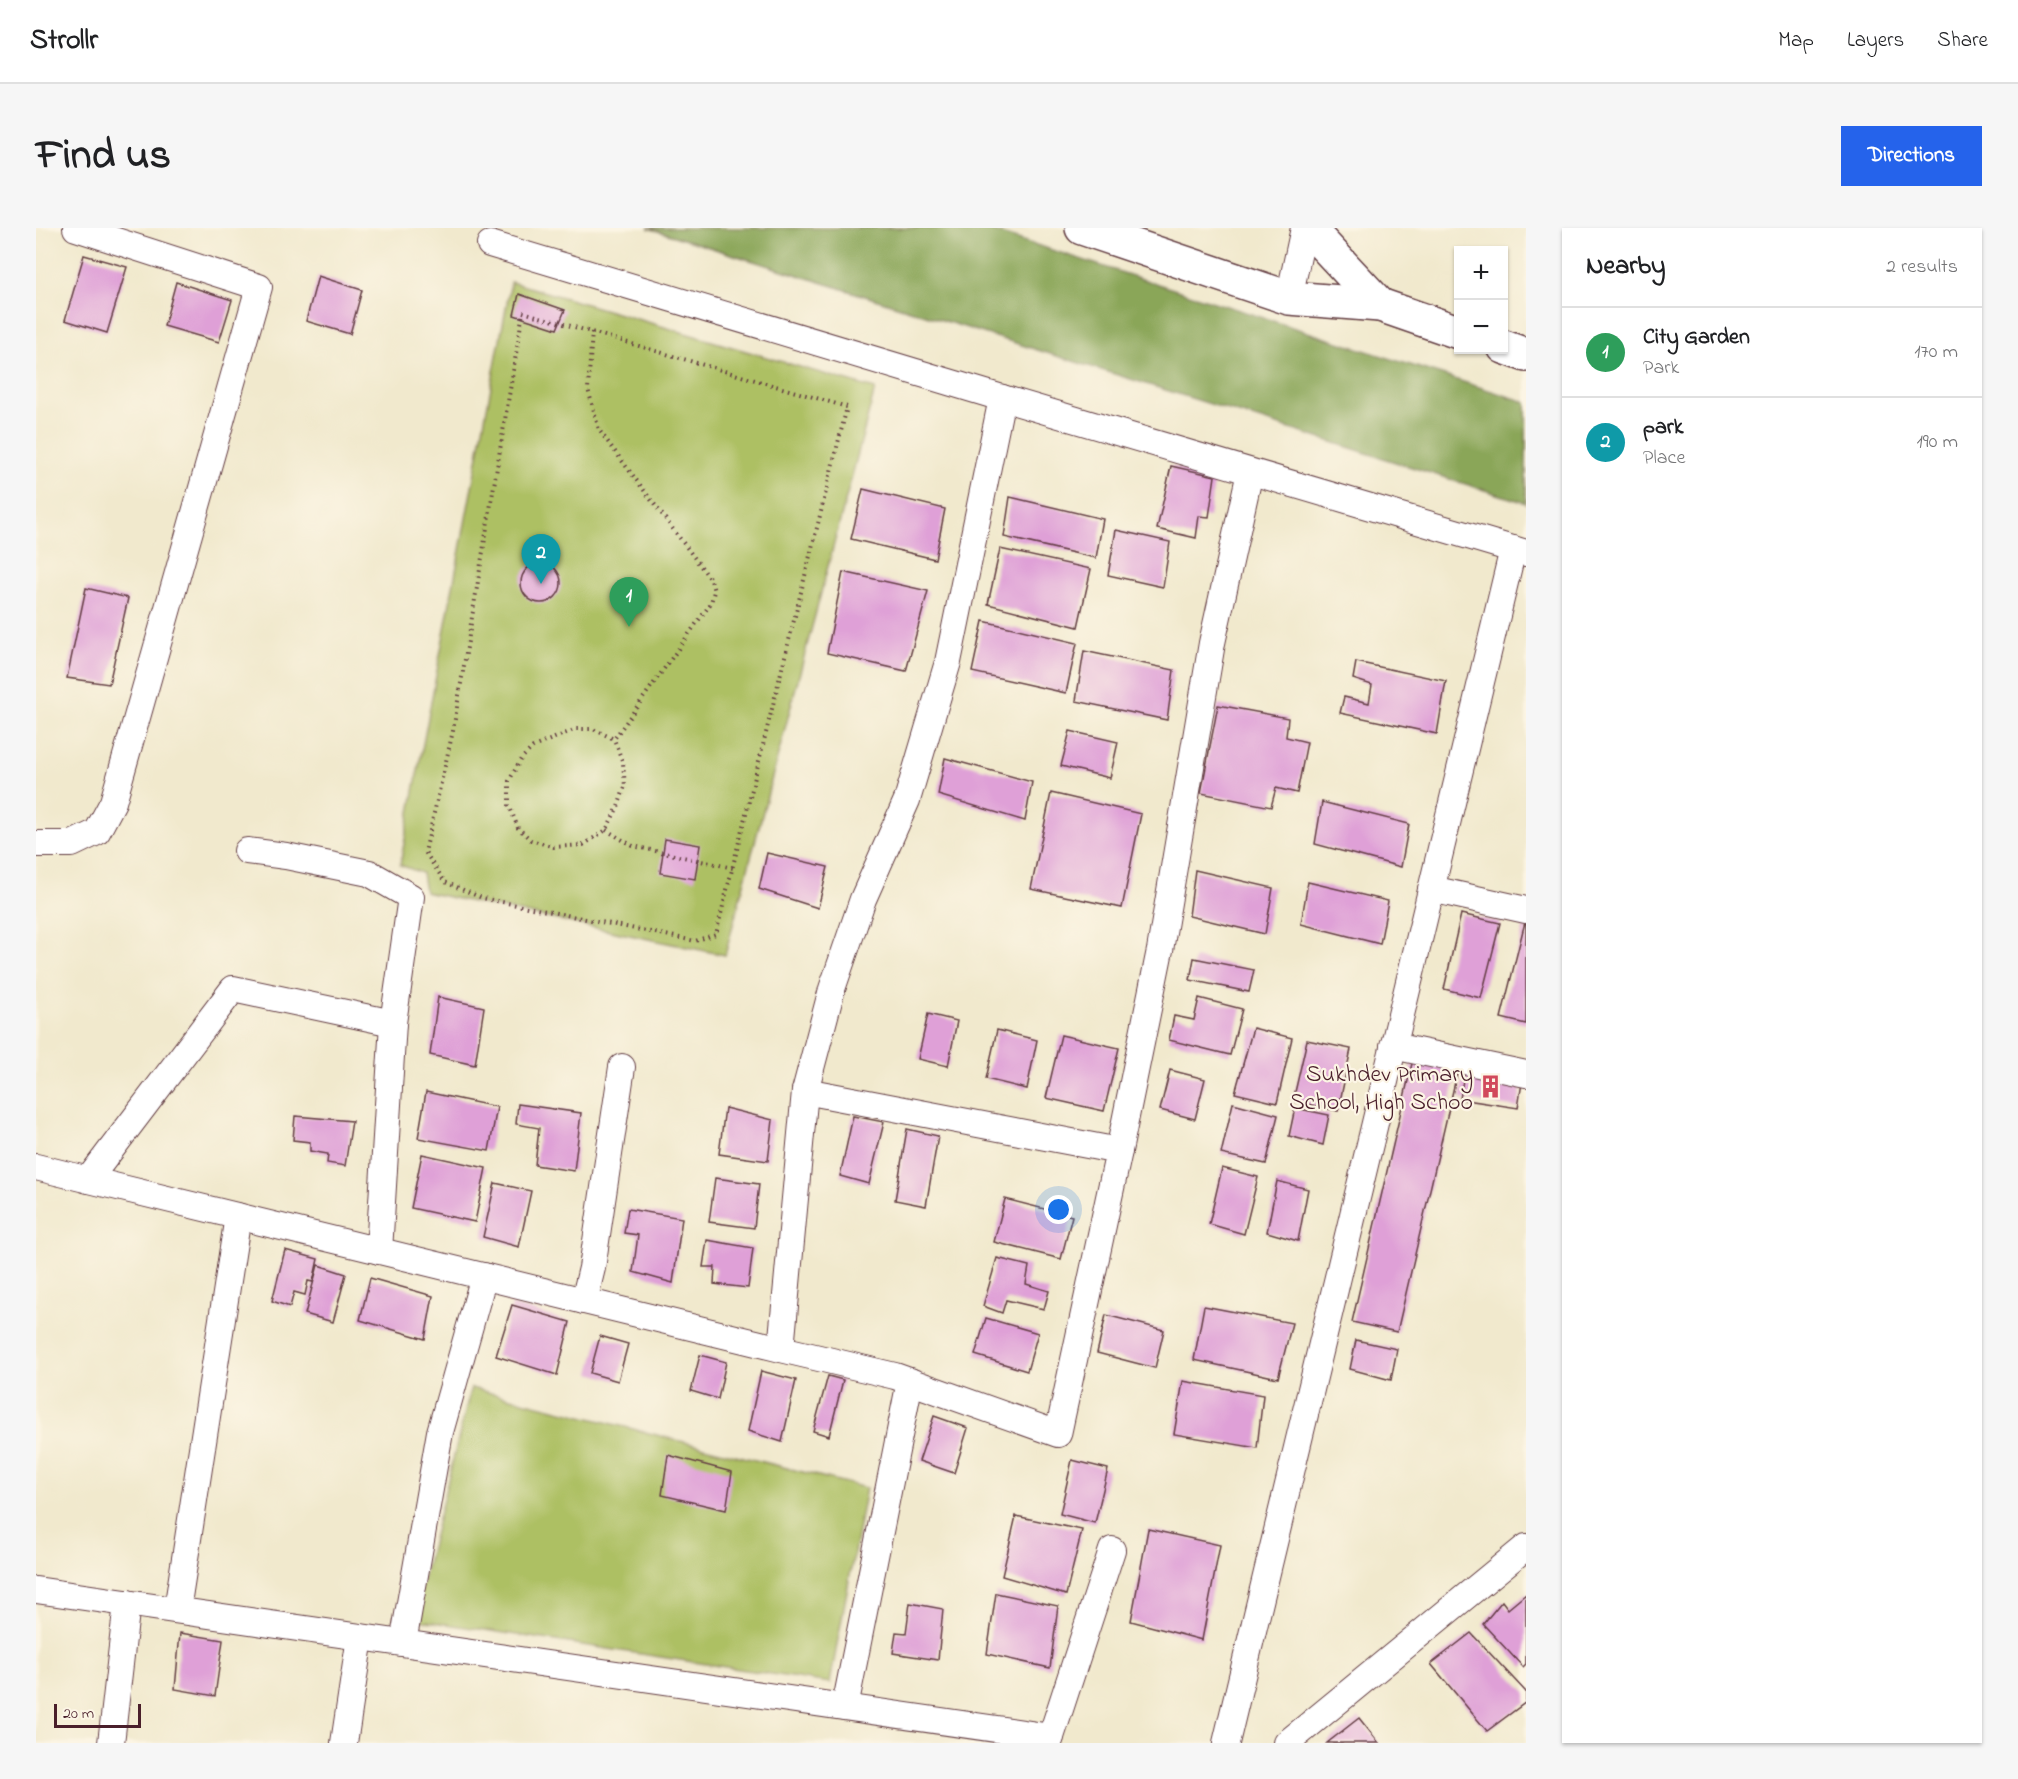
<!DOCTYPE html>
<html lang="en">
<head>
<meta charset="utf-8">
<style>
	body { margin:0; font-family:"Indie Flower",sans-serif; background:#f6f6f6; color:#202124 }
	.controls { position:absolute; right:18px; top:18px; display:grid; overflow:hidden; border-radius:0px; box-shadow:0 2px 4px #0004 }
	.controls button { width:54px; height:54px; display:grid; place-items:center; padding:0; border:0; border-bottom:2px solid #e0e0e0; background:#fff; color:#202124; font:30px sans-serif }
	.scale { position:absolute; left:18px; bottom:15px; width:87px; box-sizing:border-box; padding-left:6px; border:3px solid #4a1f2b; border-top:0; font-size:16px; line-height:21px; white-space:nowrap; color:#4a1f2b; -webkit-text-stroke:4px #fcf5e5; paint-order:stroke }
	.you { position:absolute; left:1023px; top:982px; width:21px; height:21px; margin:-15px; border:4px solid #fff; border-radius:50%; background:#1a73e8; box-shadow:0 0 0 9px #1a73e833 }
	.badge { display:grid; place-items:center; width:39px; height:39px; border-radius:50%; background:#2563eb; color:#fff; font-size:20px; font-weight:700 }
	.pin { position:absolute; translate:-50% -50px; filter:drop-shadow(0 2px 3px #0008) }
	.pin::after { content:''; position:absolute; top:32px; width:21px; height:18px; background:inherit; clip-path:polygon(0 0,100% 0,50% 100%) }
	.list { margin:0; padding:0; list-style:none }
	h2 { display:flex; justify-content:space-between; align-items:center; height:78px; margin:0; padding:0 24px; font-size:26px }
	h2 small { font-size:20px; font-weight:400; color:#757577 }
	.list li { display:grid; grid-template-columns:39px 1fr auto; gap:18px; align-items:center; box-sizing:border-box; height:90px; padding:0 24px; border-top:2px solid #e0e0e0 }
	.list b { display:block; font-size:22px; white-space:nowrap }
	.list p { margin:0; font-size:20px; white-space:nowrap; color:#757577 }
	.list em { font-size:20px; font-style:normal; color:#757577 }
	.map { position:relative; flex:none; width:1490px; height:1515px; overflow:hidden; border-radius:0px }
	header { display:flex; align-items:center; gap:36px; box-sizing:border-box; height:84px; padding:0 30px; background:#fff; border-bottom:2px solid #e0e0e0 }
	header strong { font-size:28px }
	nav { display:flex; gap:33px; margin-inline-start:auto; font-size:21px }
	.intro { display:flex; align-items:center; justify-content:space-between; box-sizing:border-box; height:144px; padding:0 36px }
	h1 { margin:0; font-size:42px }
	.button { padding:15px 27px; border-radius:0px; background:#2563eb; color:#fff; font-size:21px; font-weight:700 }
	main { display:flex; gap:36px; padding:0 36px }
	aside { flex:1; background:#fff; border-radius:0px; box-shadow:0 2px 4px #0004 }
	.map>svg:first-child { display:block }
</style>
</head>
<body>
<header>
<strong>Strollr</strong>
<nav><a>Map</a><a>Layers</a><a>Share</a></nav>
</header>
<div class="intro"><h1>Find us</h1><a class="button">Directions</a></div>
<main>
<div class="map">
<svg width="1490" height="1515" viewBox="0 0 1490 1515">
	<rect width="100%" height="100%" fill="#fcf5e5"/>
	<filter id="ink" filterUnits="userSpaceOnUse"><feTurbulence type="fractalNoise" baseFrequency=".0167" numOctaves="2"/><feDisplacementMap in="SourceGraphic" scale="12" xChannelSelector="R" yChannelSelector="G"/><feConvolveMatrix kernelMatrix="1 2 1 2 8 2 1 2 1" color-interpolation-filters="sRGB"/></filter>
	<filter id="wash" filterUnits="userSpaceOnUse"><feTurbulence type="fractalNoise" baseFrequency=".008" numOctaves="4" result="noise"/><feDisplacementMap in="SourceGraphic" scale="24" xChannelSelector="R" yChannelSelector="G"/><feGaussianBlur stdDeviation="1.35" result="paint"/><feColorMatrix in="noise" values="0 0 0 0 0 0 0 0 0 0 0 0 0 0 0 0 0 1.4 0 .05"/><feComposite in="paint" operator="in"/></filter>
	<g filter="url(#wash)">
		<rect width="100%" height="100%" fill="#f1e9cd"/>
		<!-- green -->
		<g fill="#adc063" stroke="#7c7047" stroke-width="1.5">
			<path d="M475,54L839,161L689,727L389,664L386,645L364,637Z"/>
			<path d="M435,1160L830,1260L794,1455L377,1391Z"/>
		</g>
		<!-- forest -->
		<path fill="#8aa659" stroke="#6a6242" stroke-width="1.5" d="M612,0H947L1490,174V275Z"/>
		<g id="blocks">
			<!-- building -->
			<g fill="#dfa0d7">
				<path d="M48,27L91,39L71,105L29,92Z"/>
				<path d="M282,48L326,62L314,106L270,93Z"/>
				<path d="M140,54L196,72L183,114L128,98Z"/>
				<path d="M483,66L529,82L521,101L478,87Z"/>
				<path d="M1135,238L1179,248L1173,289L1163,288L1160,310L1121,301Z"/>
				<path d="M827,261L909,281L899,331L815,311Z"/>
				<path d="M974,269L1067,291L1060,330L968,309Z"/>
				<path d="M1080,302L1134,314L1127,359L1072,347Z"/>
				<path d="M964,321L1055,341L1042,399L952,376Z"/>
				<circle cx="505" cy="355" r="20"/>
				<path d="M807,344L892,363L870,443L791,425Z"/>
				<path d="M50,360L92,370L73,456L31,450Z"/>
				<path d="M947,393L1041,415L1030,465L936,444Z"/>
				<path d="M1048,423L1138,442L1131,492L1040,473Z"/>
				<path d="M1320,434L1410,453L1401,506L1304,485L1308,469L1333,475L1336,457L1317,451Z"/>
				<path d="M1182,477L1252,490L1250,509L1271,514L1261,565L1240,560L1235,579L1165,565Z"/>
				<path d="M1034,503L1082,514L1074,550L1025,538Z"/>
				<path d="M909,530L996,554L989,593L902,567Z"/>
				<path d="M1015,565L1105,586L1086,680L995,661Z"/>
				<path d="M1286,574L1373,596L1365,639L1279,616Z"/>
				<path d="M629,611L664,617L659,651L624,645Z"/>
				<path d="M731,625L792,639L782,680L723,661Z"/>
				<path d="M1159,642L1237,660L1229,706L1153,688Z"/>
				<path d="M1272,654L1352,673L1344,716L1265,696Z"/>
				<path d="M1425,686L1464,695L1445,770L1408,761Z"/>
				<path d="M1489,694H1490V796L1465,790Z"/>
				<path d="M1158,730L1218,742L1213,764L1154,752Z"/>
				<path d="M402,769L448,779L439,837L394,827Z"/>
				<path d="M1163,770L1206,781L1194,827L1133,812L1138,788L1158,792Z"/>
				<path d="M892,786L921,793L912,838L882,831Z"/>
				<path d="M1217,800L1256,810L1241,875L1199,865Z"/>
				<path d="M961,802L1001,812L991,861L950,851Z"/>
				<path d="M1025,807L1083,820L1068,883L1010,870Z"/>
				<path d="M1271,812L1315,821L1302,883L1257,873Z"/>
				<path d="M1377,831L1422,841L1361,1104L1316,1094Z"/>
				<path d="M1429,839L1487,848L1482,880L1424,871Z"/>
				<path d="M1134,842L1169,851L1159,891L1124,882Z"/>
				<path d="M390,864L461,879L453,923L382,910Z"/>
				<path d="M1197,875L1242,887L1230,936L1185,926Z"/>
				<path d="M482,876L545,885L538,943L499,937L503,900L480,896Z"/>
				<path d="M689,880L737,892L732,933L683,926Z"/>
				<path d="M1259,880L1293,887L1287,917L1253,908Z"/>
				<path d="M259,888L316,893L309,938L291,935L292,926L274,923V914L257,912Z"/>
				<path d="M817,888L848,894L833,956L804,948Z"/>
				<path d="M871,901L902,908L890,978L859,972Z"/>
				<path d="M386,926L450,940L439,994L375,980Z"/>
				<path d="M1186,940L1222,949L1208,1006L1173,996Z"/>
				<path d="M679,950L723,956L718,1000L673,994Z"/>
				<path d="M1241,953L1272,961L1262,1013L1231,1004Z"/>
				<path d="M459,955L495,963L483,1019L447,1009Z"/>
				<path d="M969,971L1036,988L1025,1031L958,1014Z"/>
				<path d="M592,981L646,990L637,1055L597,1044L602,1007L588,1005Z"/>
				<path d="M671,1012L717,1020L712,1060L678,1056L679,1039H667Z"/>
				<path d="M249,1022L282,1031L277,1054L272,1053L269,1067L258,1064L254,1079L236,1073Z"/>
				<path d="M961,1030L993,1038L990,1056L1013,1063L1008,1081L970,1072L966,1085L947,1078Z"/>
				<path d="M282,1037L310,1046L297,1094L269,1086Z"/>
				<path d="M334,1050L397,1068L389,1111L324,1092Z"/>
				<path d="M476,1077L534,1094L521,1147L460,1128Z"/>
				<path d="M1168,1078L1256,1095L1242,1150L1158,1132Z"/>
				<path d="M1070,1087L1128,1102L1119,1140L1061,1125Z"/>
				<path d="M950,1090L1002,1105L991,1143L939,1127Z"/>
				<path d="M564,1108L592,1116L582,1153L554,1145Z"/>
				<path d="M1320,1112L1361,1121L1355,1152L1314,1141Z"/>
				<path d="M664,1127L690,1134L682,1171L655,1163Z"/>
				<path d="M725,1143L760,1152L746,1214L712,1203Z"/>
				<path d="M792,1148L807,1152L793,1208L777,1203Z"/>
				<path d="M1147,1153L1227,1167L1221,1220L1138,1206Z"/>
				<path d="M898,1188L932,1200L918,1245L883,1233Z"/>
				<path d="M632,1227L696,1244L690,1282L626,1267Z"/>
				<path d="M1036,1232L1072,1241L1059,1295L1024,1286Z"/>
				<path d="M980,1288L1046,1302L1030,1367L966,1348Z"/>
				<path d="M1112,1301L1184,1317L1166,1412L1095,1393Z"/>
				<path d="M960,1365L1022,1378L1014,1440L951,1426Z"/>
				<path d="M1490,1366V1436L1487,1439L1447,1396L1466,1373L1472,1381Z"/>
				<path d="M874,1375L907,1381L902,1432L857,1425L860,1404L870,1405Z"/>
				<path d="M144,1405L187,1412L179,1468L139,1461Z"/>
				<path d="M1435,1405L1490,1464V1474L1451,1503L1395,1436Z"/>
				<path d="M1323,1490L1343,1515H1291Z"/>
			</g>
		</g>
	</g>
	<g filter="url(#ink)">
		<use href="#blocks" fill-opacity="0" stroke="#633d43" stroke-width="1.5"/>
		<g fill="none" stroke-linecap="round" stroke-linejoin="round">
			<defs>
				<g id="street">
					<path d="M454,16L966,170L1490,325"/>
					<path d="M1253,70L1268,0"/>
					<path d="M0,616H36L61,604L77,574L223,59L40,0"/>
					<path d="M211,623L250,628L333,645L375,669L357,795"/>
					<path d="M1395,661L1490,682"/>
					<path d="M1357,818L1490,846"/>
					<path d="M769,863L796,761L827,671L871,572L912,434L966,170"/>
					<path d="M1083,923L1124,722L1176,415L1214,244"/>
					<path d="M0,939L745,1121L859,1148L1022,1206L1083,923L769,863L745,1121"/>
					<path d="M52,952L197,761L357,795L343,1023"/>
					<path d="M548,1073L556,1040L586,839"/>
					<path d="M0,1362L1015,1509"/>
					<path d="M141,1382L202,988"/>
					<path d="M367,1415L404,1204L448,1048"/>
					<path d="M809,1479L874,1153"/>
					<path d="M75,1515L91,1375"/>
					<path d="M308,1515L324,1409"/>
					<path d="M1013,1515L1076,1322"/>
					<path d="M1190,1515L1477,321"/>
					<path d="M1251,1515L1490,1319"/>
				</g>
				<g id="primary">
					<path d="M1046,0L1253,70L1344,77L1422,104"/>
					<path d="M1272,0L1344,77"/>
					<path d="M1468,119L1490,127"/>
				</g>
			</defs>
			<!-- street casing -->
			<use href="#street" stroke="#633d43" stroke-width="28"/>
			<!-- primary casing -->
			<use href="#primary" stroke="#633d43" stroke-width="36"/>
			<!-- path -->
			<g stroke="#633d43" stroke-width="4" stroke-dasharray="1.5 4.5" stroke-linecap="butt">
				<path d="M487,84L811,179L680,706L659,713L446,670L409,654L389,624L417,503Z"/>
				<path d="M556,104L552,161L563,202L675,352L678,363L675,375L578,511L557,501H540L497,519L485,531L473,553V577L482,600L495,612L518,619L547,617L570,602L582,579L589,558L587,535L578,511"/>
				<path d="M570,602L597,618L697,640"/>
			</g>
			<!-- street -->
			<use href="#street" stroke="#fff" stroke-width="26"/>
			<!-- primary -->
			<use href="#primary" stroke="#fff" stroke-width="33"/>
		</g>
	</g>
	<!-- icons -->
	<defs>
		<symbol id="building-bare" viewBox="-9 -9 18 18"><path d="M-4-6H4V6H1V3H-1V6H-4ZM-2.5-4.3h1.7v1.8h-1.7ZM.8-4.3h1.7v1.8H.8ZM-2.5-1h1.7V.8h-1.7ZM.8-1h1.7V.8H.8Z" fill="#d1495b" stroke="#fcf5e5" stroke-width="2.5" paint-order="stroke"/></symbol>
	</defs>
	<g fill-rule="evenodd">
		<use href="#building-bare" x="1438" y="842" width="33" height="33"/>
	</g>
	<g text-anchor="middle" stroke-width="4.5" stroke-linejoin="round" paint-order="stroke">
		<!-- poi labels -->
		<g font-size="24" fill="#4a1f2b" stroke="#fcf5e5" text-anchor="end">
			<text x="1437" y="853">Sukhdev Primary<tspan x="1437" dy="28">School, High Schoo</tspan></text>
		</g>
	</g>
</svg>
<div class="controls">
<button>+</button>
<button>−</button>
</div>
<div class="scale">20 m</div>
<div class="you"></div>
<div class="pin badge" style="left:593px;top:399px;background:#2e9e5b">1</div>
<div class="pin badge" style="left:505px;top:356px;background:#0f9aa8">2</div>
</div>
<aside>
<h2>Nearby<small>2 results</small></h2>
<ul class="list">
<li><span class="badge" style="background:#2e9e5b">1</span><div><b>City Garden</b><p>Park</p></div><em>170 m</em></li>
<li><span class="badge" style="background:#0f9aa8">2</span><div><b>park</b><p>Place</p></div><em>190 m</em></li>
</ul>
</aside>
</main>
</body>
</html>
